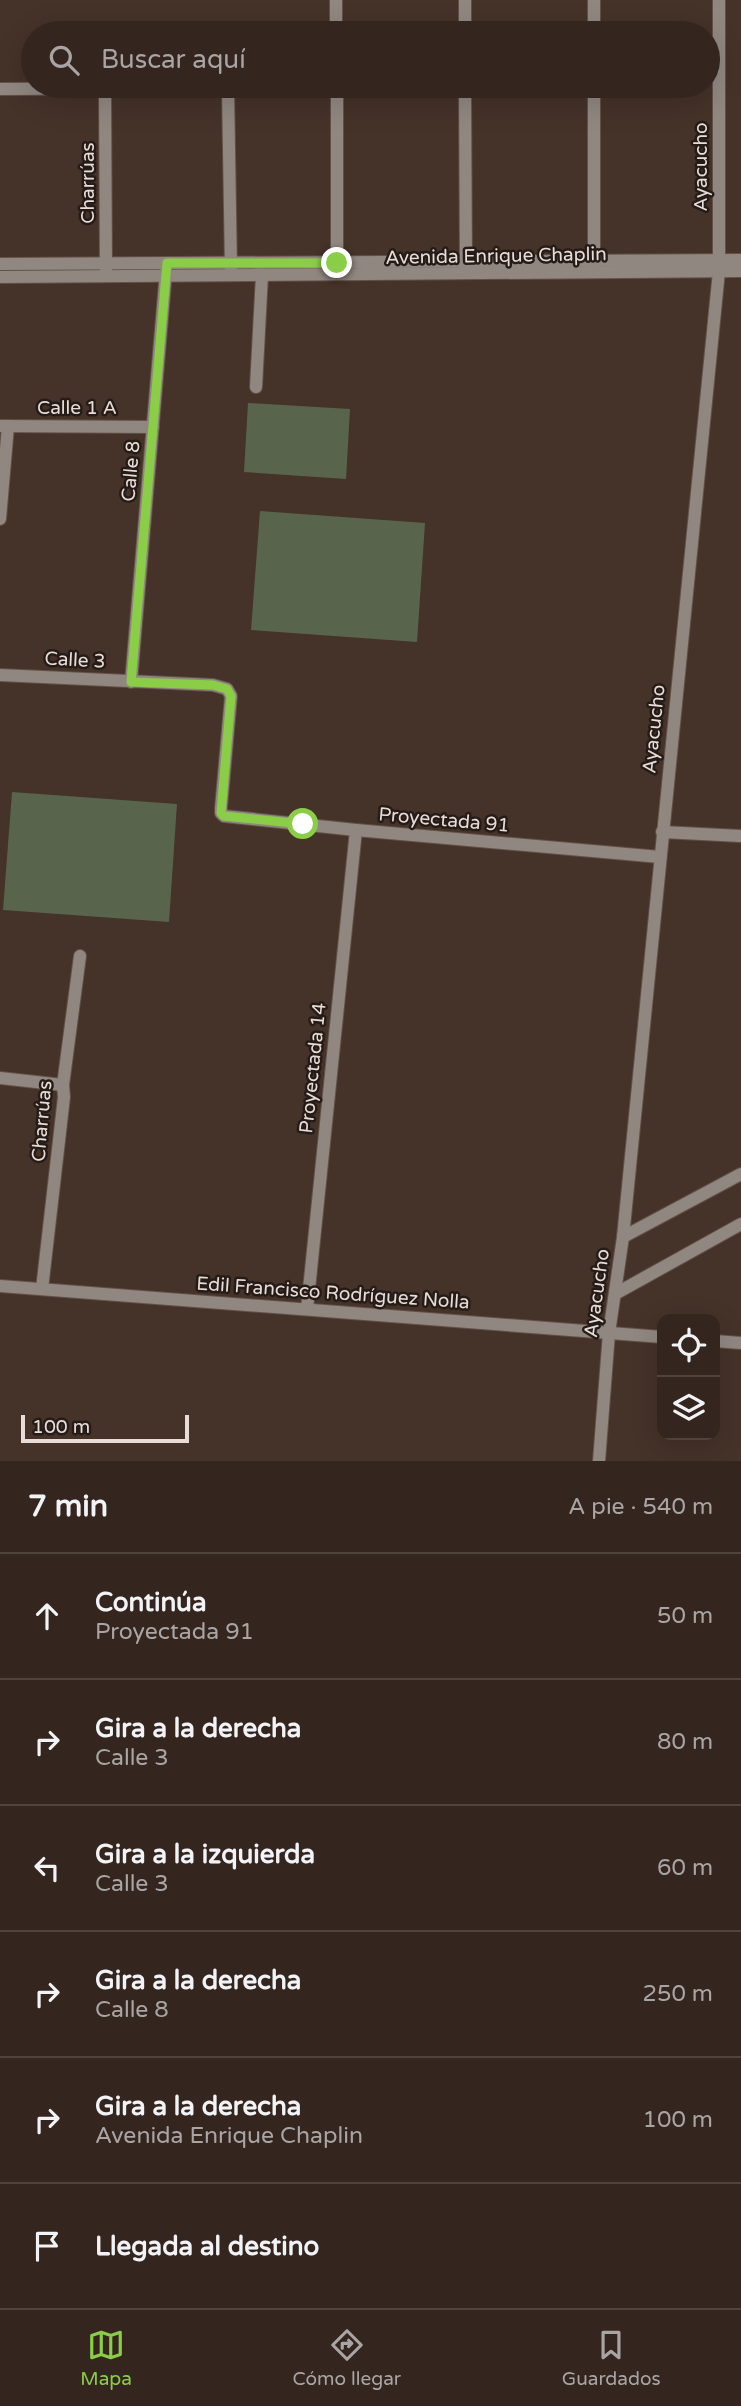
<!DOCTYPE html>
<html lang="es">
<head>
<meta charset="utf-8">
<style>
	body { margin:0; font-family:"Varela Round",sans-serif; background:#3f322c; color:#f1f3f6 }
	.controls { position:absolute; right:21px; bottom:21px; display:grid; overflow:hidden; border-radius:14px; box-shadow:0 7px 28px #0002 }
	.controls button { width:63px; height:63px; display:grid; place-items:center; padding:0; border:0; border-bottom:2px solid #4e433d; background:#34261f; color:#f1f3f6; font:35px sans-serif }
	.scale { position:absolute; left:21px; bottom:18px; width:168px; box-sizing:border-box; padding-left:7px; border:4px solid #e9dcd6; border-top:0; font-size:19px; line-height:24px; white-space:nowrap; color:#e9dcd6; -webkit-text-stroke:5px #251c18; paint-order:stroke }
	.stop { position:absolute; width:21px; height:21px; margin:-16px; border:5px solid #8ace47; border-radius:50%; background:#fff }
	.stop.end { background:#8ace47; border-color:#fff; box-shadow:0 2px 7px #0008 }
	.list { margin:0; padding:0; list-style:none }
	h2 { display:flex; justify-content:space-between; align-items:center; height:91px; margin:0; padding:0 28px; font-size:30px }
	h2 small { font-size:23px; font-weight:400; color:#a9a5a4 }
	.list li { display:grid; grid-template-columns:46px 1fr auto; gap:21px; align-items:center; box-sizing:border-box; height:126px; padding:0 28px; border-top:2px solid #4e433d }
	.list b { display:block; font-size:26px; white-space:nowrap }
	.list p { margin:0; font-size:23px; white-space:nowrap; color:#a9a5a4 }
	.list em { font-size:23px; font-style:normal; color:#a9a5a4 }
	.icon { flex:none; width:38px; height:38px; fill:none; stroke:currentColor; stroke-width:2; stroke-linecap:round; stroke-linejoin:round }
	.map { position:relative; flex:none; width:741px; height:1461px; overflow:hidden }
	.search { position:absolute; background:#34261f; box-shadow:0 7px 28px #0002; left:21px; right:21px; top:21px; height:77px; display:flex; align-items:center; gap:18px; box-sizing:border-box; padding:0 24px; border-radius:38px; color:#a9a5a4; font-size:26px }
	.sheet { height:847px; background:#34261f }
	nav { display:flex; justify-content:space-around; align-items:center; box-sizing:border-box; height:98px; border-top:2px solid #4e433d; background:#34261f; font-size:19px; color:#a9a5a4 }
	nav a { display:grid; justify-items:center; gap:4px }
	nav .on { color:#8ace47 }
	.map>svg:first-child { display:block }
</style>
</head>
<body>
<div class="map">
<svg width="741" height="1461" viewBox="0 0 741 1461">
	<rect width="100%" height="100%" fill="#453229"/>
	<!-- garden -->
	<g fill="#59644c">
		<path d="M248,403L350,409L346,479L244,472Z"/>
		<path d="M260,511L425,523L417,642L251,630Z"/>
		<path d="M12,792L177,804L169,922L3,910Z"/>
	</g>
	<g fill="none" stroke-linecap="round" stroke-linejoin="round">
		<defs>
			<g id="minor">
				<path d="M336,0V33"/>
				<path d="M465,0V33"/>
				<path d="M594,0V33"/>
				<path d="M337,86V268"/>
				<path d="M465,86L466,271"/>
				<path d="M0,89L337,87"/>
				<path d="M105,89L106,271"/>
				<path d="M228,89L231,270"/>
				<path d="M0,264L741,260"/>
				<path d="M594,267V86"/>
				<path d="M0,277L741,271"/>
				<path d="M256,387L262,275"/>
				<path d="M0,426L153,427"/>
				<path d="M0,519L8,426"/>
				<path d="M0,675L213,685L227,689L231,696L221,808V813L224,816L356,830L660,857"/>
				<path d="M131,682L166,271"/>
				<path d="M662,832L741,836"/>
				<path d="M0,1078L63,1085"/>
				<path d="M623,1237L741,1174"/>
				<path d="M0,1286L662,1337"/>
				<path d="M42,1289L64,1097L63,1085L80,956"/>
				<path d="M615,1294L741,1224"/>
				<path d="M307,1309L356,830"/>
				<path d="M715,1341L741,1343"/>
				<path d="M599,1461L609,1333L623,1237L719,271V0"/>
			</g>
		</defs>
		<!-- minor casing -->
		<use href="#minor" stroke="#635148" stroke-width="14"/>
		<!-- minor -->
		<use href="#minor" stroke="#908781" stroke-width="12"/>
	</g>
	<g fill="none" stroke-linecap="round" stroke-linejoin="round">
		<!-- route -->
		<path stroke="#8ace47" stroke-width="9" d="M303,824L224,816L221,813L231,696L227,689L213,685L131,682L167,263H337"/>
	</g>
	<g text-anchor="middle" stroke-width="5" stroke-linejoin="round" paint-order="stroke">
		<!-- street labels -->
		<g font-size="19" fill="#e9dcd6" stroke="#251c18">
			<text transform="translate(700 167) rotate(-90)" y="7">Ayacucho</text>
			<text transform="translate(87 183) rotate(-90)" y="7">Charrúas</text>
			<text transform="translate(496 255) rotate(-1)" y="7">Avenida Enrique Chaplin</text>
			<text x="77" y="414">Calle 1 A</text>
			<text transform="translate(130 471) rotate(-85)" y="7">Calle 8</text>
			<text transform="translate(75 659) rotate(3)" y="7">Calle 3</text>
			<text transform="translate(653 729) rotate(-84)" y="7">Ayacucho</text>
			<text transform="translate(444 819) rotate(5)" y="7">Proyectada 91</text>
			<text transform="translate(312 1068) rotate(-84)" y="7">Proyectada 14</text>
			<text transform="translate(41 1121) rotate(-85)" y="7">Charrúas</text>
			<text transform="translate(333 1292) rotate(4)" y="7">Edil Francisco Rodríguez Nolla</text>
			<text transform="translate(596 1293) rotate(-82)" y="7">Ayacucho</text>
		</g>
	</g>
</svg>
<div class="controls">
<button><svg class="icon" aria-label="locate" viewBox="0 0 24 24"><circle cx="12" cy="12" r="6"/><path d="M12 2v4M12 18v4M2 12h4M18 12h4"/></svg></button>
<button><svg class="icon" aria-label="layers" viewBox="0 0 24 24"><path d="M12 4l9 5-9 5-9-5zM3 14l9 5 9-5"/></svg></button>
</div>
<div class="scale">100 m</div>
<div class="stop" style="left:303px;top:824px"></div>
<div class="stop end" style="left:337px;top:263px"></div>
<div class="search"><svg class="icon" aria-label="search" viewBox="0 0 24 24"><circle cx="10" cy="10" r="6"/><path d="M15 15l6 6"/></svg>Buscar aquí</div>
</div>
<section class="sheet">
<h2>7 min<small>A pie · 540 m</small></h2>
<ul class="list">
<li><svg class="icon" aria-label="ahead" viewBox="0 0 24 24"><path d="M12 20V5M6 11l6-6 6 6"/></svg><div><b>Continúa</b><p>Proyectada 91</p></div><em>50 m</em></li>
<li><svg class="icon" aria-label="right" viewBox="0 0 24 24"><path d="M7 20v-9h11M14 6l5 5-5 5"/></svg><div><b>Gira a la derecha</b><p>Calle 3</p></div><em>80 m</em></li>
<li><svg class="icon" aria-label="left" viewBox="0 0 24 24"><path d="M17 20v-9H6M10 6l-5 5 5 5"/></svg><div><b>Gira a la izquierda</b><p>Calle 3</p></div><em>60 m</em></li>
<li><svg class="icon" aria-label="right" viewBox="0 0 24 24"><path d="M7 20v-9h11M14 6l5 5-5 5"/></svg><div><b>Gira a la derecha</b><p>Calle 8</p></div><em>250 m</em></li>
<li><svg class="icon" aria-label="right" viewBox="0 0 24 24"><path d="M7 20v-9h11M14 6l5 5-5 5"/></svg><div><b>Gira a la derecha</b><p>Avenida Enrique Chaplin</p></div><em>100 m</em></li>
<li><svg class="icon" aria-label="arrive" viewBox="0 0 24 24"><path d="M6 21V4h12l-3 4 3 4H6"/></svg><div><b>Llegada al destino</b></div></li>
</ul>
</section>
<nav>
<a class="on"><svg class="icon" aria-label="map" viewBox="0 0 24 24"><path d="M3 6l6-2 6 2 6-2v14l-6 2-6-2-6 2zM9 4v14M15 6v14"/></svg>Mapa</a>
<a><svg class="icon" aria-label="directions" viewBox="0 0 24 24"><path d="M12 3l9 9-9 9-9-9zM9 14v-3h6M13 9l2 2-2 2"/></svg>Cómo llegar</a>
<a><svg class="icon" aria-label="saved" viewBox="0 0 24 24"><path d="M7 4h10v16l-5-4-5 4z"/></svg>Guardados</a>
</nav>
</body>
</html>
